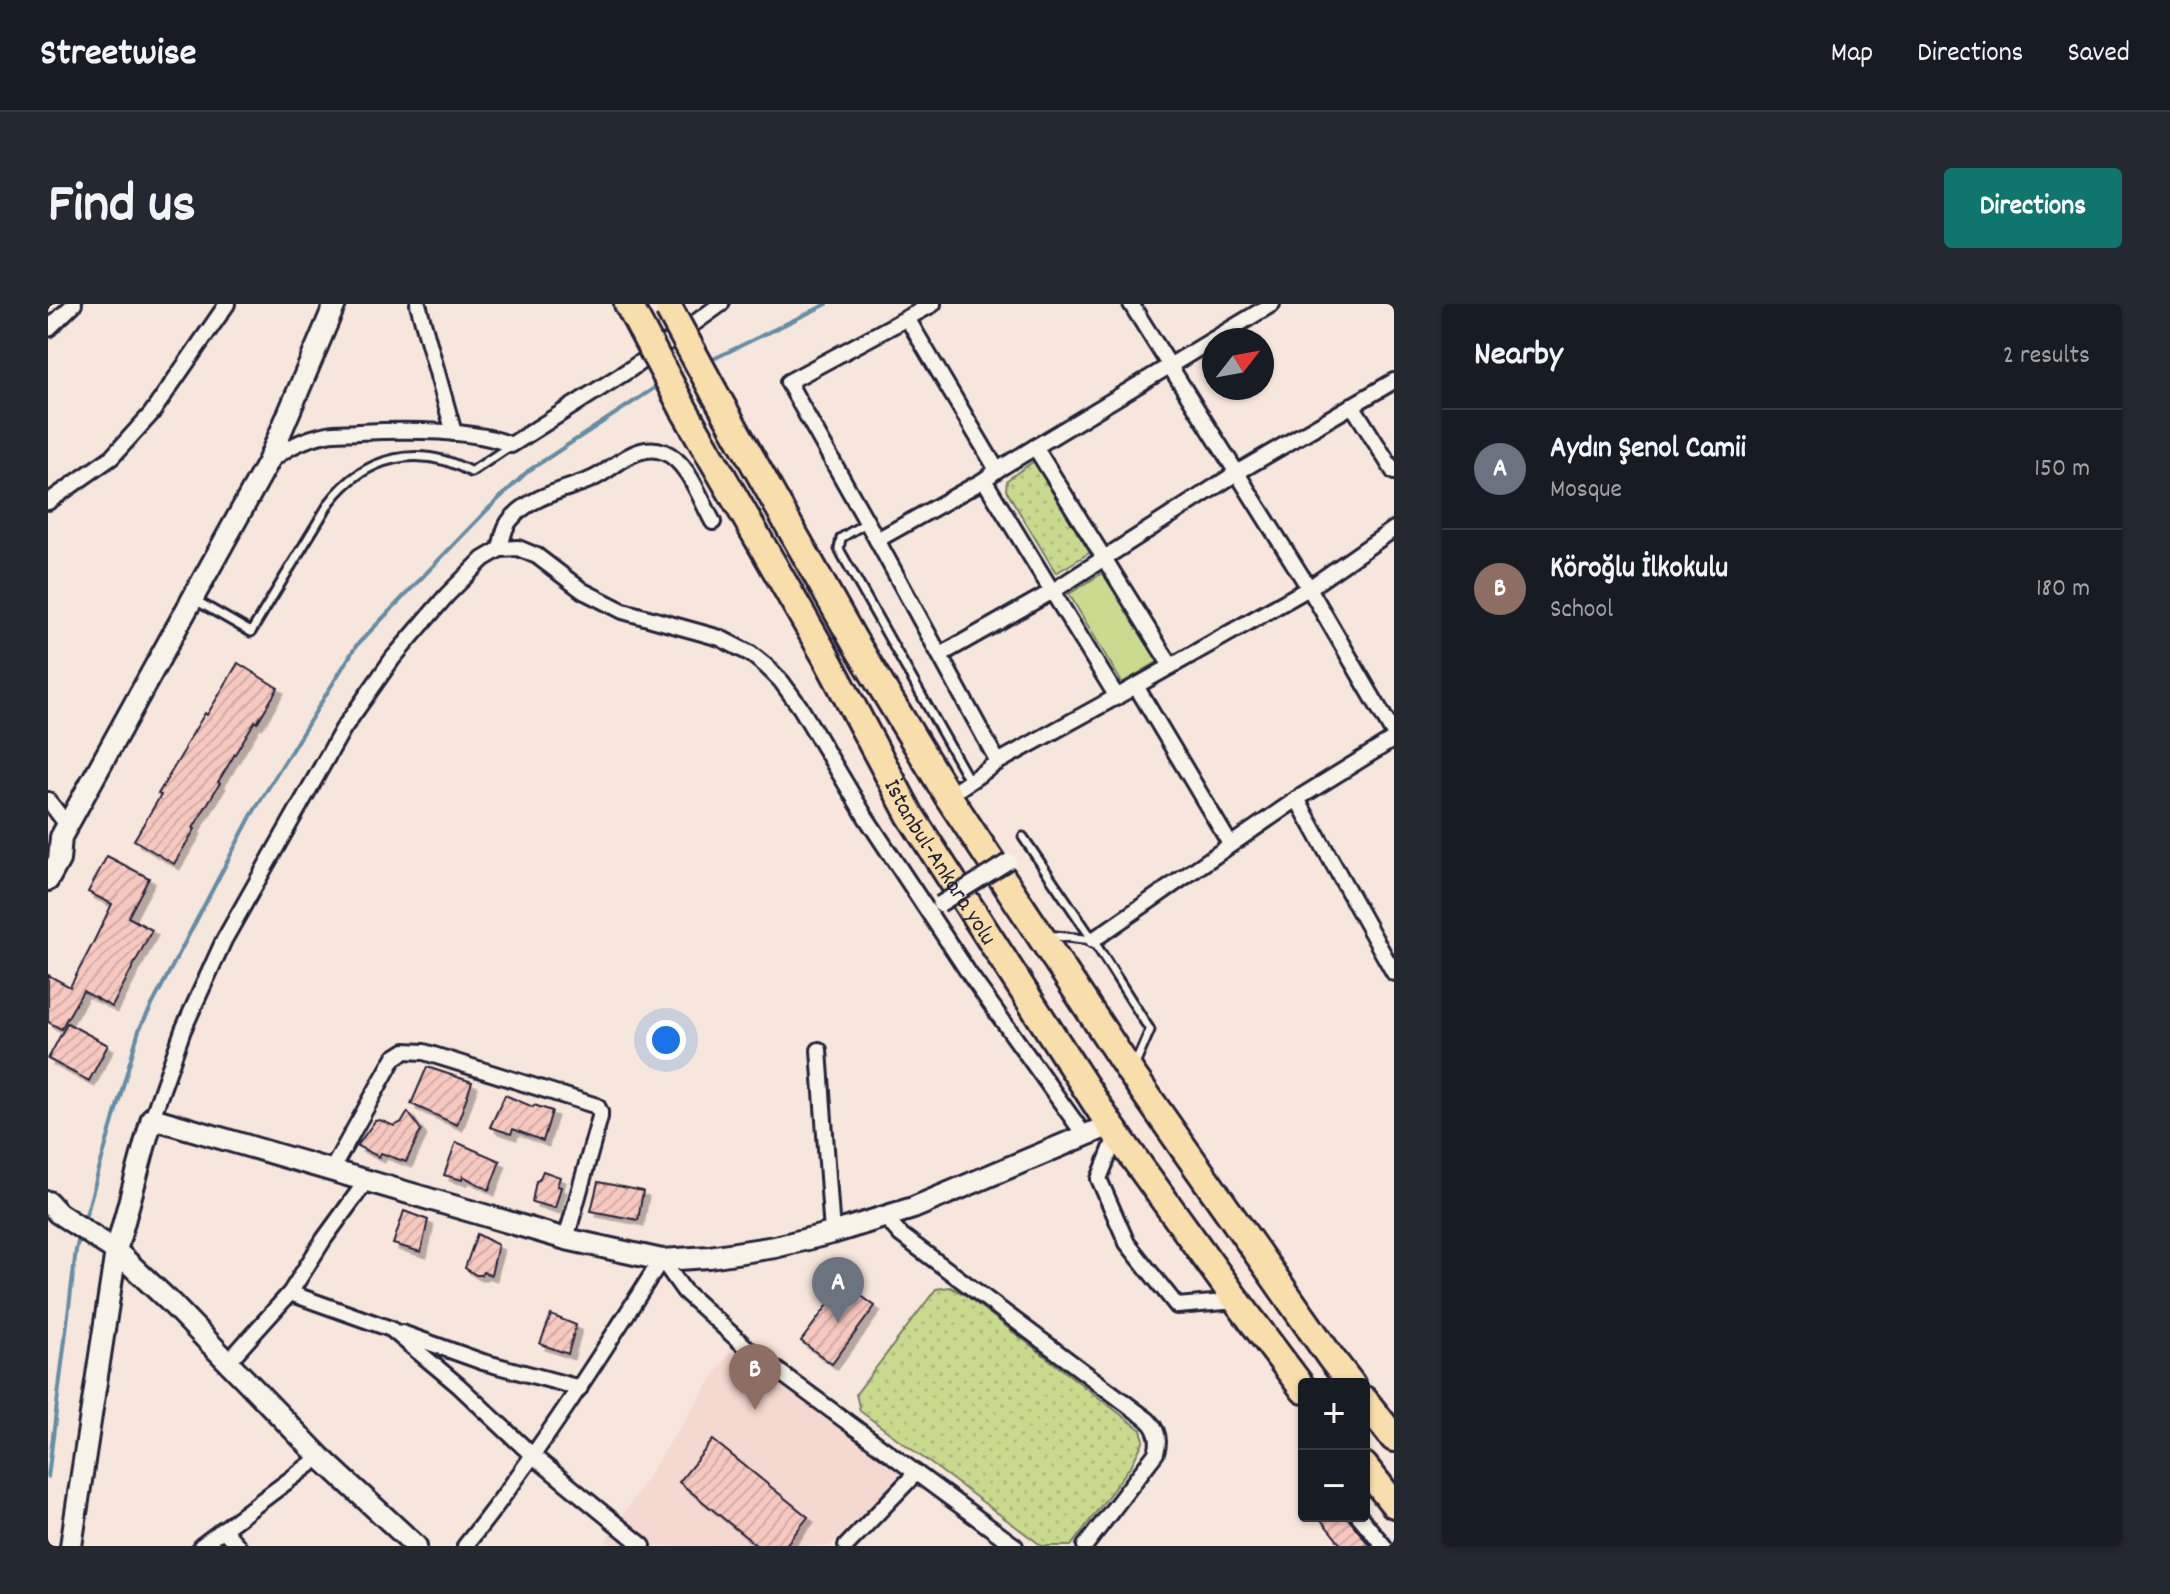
<!DOCTYPE html>
<html lang="en">
<head>
<meta charset="utf-8">
<style>
	body { margin:0; font-family:Dekko,sans-serif; background:#242831; color:#f1f3f6 }
	.controls { position:absolute; right:24px; bottom:24px; display:grid; overflow:hidden; border-radius:8px; box-shadow:0 2px 6px #0004 }
	.controls button { width:72px; height:72px; display:grid; place-items:center; padding:0; border:0; border-bottom:2px solid #363941; background:#171b24; color:#f1f3f6; font:40px sans-serif }
	.compass { position:absolute; left:1154px; top:24px; width:72px; height:72px; border-radius:50%; background:#171b24; box-shadow:0 2px 6px #0004; rotate:59deg }
	.you { position:absolute; left:618px; top:736px; width:28px; height:28px; margin:-20px; border:6px solid #fff; border-radius:50%; background:#1a73e8; box-shadow:0 0 0 12px #1a73e833 }
	.badge { display:grid; place-items:center; width:52px; height:52px; border-radius:50%; background:#0f766e; color:#fff; font-size:26px; font-weight:700 }
	.pin { position:absolute; translate:-50% -66px; filter:drop-shadow(0 2px 4px #0008) }
	.pin::after { content:''; position:absolute; top:42px; width:28px; height:24px; background:inherit; clip-path:polygon(0 0,100% 0,50% 100%) }
	.list { margin:0; padding:0; list-style:none }
	h2 { display:flex; justify-content:space-between; align-items:center; height:104px; margin:0; padding:0 32px; font-size:34px }
	h2 small { font-size:26px; font-weight:400; color:#9ea1a6 }
	.list li { display:grid; grid-template-columns:52px 1fr auto; gap:24px; align-items:center; box-sizing:border-box; height:120px; padding:0 32px; border-top:2px solid #363941 }
	.list b { display:block; font-size:30px; white-space:nowrap }
	.list p { margin:0; font-size:26px; white-space:nowrap; color:#9ea1a6 }
	.list em { font-size:26px; font-style:normal; color:#9ea1a6 }
	.map { position:relative; flex:none; width:1346px; height:1242px; overflow:hidden; border-radius:8px }
	header { display:flex; align-items:center; gap:48px; box-sizing:border-box; height:112px; padding:0 40px; background:#171b24; border-bottom:2px solid #363941 }
	header strong { font-size:38px }
	nav { display:flex; gap:44px; margin-inline-start:auto; font-size:28px }
	.intro { display:flex; align-items:center; justify-content:space-between; box-sizing:border-box; height:192px; padding:0 48px }
	h1 { margin:0; font-size:56px }
	.button { padding:20px 36px; border-radius:8px; background:#0f766e; color:#fff; font-size:28px; font-weight:700 }
	main { display:flex; gap:48px; padding:0 48px }
	aside { flex:1; background:#171b24; border-radius:8px; box-shadow:0 2px 6px #0004 }
	.map>svg:first-child { display:block }
</style>
</head>
<body>
<header>
<strong>Streetwise</strong>
<nav><a>Map</a><a>Directions</a><a>Saved</a></nav>
</header>
<div class="intro"><h1>Find us</h1><a class="button">Directions</a></div>
<main>
<div class="map">
<svg width="1346" height="1242" viewBox="0 0 1346 1242">
	<defs>
		<pattern id="park-dots" width="8" height="8" patternUnits="userSpaceOnUse" patternTransform="scale(2)"><rect width="8" height="8" fill="#c9d98d"/><path d="M2 2h.1M6 6h.1" fill="none" stroke="#acba7b" stroke-width="1.8" stroke-linecap="round"/></pattern>
		<pattern id="building-hatch" width="6" height="6" patternUnits="userSpaceOnUse" patternTransform="scale(2)"><rect width="6" height="6" fill="#f7c8be"/><path d="M-1 1l2-2M0 6l6-6M5 7l2-2" fill="none" stroke="#d3aca4"/></pattern>
		<filter id="shadow"><feDropShadow dx="5.5" dy="5.5" stdDeviation="0" flood-color="#0004"/></filter>
	</defs>
	<rect width="100%" height="100%" fill="#f7e6db"/>
	<filter id="ink" filterUnits="userSpaceOnUse"><feTurbulence type="fractalNoise" baseFrequency=".0125" numOctaves="2"/><feDisplacementMap in="SourceGraphic" scale="16" xChannelSelector="R" yChannelSelector="G"/><feConvolveMatrix kernelMatrix="1 2 1 2 8 2 1 2 1" color-interpolation-filters="sRGB"/></filter>
	<g filter="url(#ink)">
		<!-- built -->
		<path fill="#f3d9cf" d="M683,1046L859,1167L782,1242H564L558,1236Z"/>
		<!-- park -->
		<g fill="url(#park-dots)" stroke="#767e64" stroke-width="2">
			<path d="M986,157L1043,248L1008,269L958,186L959,176Z"/>
			<path d="M902,983L916,990L1093,1126L1096,1136L1084,1160L1023,1242H994L812,1107L808,1090L888,985Z"/>
		</g>
		<!-- garden -->
		<path fill="#c9d98d" stroke="#767e64" stroke-width="2" d="M1056,268L1111,357L1074,379L1021,290Z"/>
		<g fill="none" stroke-linecap="round" stroke-linejoin="round">
			<!-- stream -->
			<g stroke="#638da8" stroke-width="4">
				<path d="M659,58L779,0"/>
				<path d="M36,918L91,726L203,512L308,342L439,206L480,167L611,81"/>
				<path d="M0,1173L28,946L32,930"/>
			</g>
		</g>
		<!-- building -->
		<g fill="url(#building-hatch)" stroke="#22223b" stroke-width="2" filter="url(#shadow)">
			<path d="M190,359L230,384L209,419L207,417L170,478L172,479L145,524L147,525L126,560L86,536L113,491L110,490L137,445L136,444L157,409L159,411Z"/>
			<path d="M59,552L101,574L80,613L104,626L64,703L35,687L13,725L0,718V671L22,683L44,641L64,600L40,588Z"/>
			<path d="M19,719L60,741L41,777L0,755Z"/>
			<path d="M379,763L424,778L409,821L363,800Z"/>
			<path d="M457,791L485,803L486,801L504,807L495,837L465,825L463,830L442,823Z"/>
			<path d="M360,808L373,826L358,858L333,849L331,853L309,842L327,817L332,816L346,822L354,818Z"/>
			<path d="M408,838L452,857L441,886L415,872L414,876L396,871Z"/>
			<path d="M495,867L512,873L509,882L513,883L507,904L484,898L488,877L491,876Z"/>
			<path d="M550,878L595,887L590,916L543,907Z"/>
			<path d="M356,907L380,916L373,948L345,940Z"/>
			<path d="M429,930L450,941L443,971L435,968L433,971H428L417,964Z"/>
			<path d="M796,979L827,1002L784,1060L753,1037Z"/>
			<path d="M503,1011L528,1021L520,1050L492,1040Z"/>
			<path d="M665,1136L760,1213L737,1242H709L631,1178Z"/>
			<path d="M1270,1212H1298L1322,1242H1294Z"/>
		</g>
		<g fill="none" stroke-linecap="round" stroke-linejoin="round">
			<defs>
				<g id="lane">
					<path d="M819,218L793,234L791,245L922,478"/>
					<path d="M147,296L203,328L282,198C317,152 372,139 423,168L462,142"/>
					<path d="M975,533L1045,636L1102,726L1086,763"/>
					<path d="M999,631L1045,636"/>
				</g>
				<g id="street">
					<path d="M370,0L406,129"/>
					<path d="M885,0L740,78L829,236L950,458L1088,382L1182,540"/>
					<path d="M1083,0L1261,284L1346,430"/>
					<path d="M859,14L949,166"/>
					<path d="M0,25L26,0"/>
					<path d="M1304,101L1346,168"/>
					<path d="M987,143L1123,362"/>
					<path d="M224,156C239,143 260,134 279,130C289,128 300,129 310,128C352,126 425,124 463,141L584,64L673,0"/>
					<path d="M936,176L1069,393"/>
					<path d="M0,198L64,153L103,110L179,0"/>
					<path d="M829,236L936,176L949,166L1224,0"/>
					<path d="M452,245C455,233 456,221 466,212C486,191 518,186 544,175C562,167 578,149 598,146C604,145 611,146 616,148C640,157 653,197 665,218"/>
					<path d="M892,351L1005,287L1190,168L1346,77"/>
					<path d="M1088,382L1261,284L1346,225"/>
					<path d="M900,492L950,458"/>
					<path d="M1249,495L1346,669"/>
					<path d="M0,496L19,521"/>
					<path d="M1045,636L1249,495L1346,435"/>
					<path d="M771,746L784,929"/>
					<path d="M104,814L135,726L176,636L295,425L345,354L399,291L435,255L452,245L470,244L489,252L535,287L575,307L672,334L703,350L718,362L733,377L752,403L817,512L922,671L1037,832"/>
					<path d="M1069,830L1051,875L1079,939L1129,1002L1189,997"/>
					<path d="M283,867L346,754L357,747L376,748L549,802L552,808V813L518,935"/>
					<path d="M841,911L845,922L853,931L1100,1116C1110,1126 1112,1137 1108,1149L1037,1242"/>
					<path d="M614,956L636,987L699,1044L967,1242"/>
					<path d="M242,989L343,1025L410,1081L484,1151L595,1242"/>
					<path d="M354,1029L435,1058L532,1084"/>
					<path d="M179,1059L242,989L276,935L319,876"/>
					<path d="M1311,1212L1336,1242"/>
					<path d="M175,1225L190,1242"/>
					<path d="M153,1242L272,1153"/>
					<path d="M417,1242C489,1152 551,1054 613,956"/>
					<path d="M798,1242L868,1169"/>
				</g>
				<g id="secondary">
					<path d="M0,576L11,556L13,533L220,158L287,0"/>
					<path d="M0,898L10,909L68,947L123,999L272,1153L368,1242"/>
					<path d="M23,1242L68,947L104,814L518,935L614,956L661,953L727,943L784,929L865,904L1062,821"/>
				</g>
				<g id="highway">
					<path d="M580,0L594,26"/>
					<path d="M666,88L806,337L900,492L1083,769L1283,1054L1303,1080"/>
					<path id="s1" d="M635,104L778,353L862,511L1062,821L1189,997L1256,1086"/>
					<path d="M1316,1096L1346,1134"/>
					<path d="M1316,1162L1346,1200"/>
				</g>
			</defs>
			<!-- lane casing -->
			<use href="#lane" stroke="#22223b" stroke-width="13"/>
			<!-- street casing -->
			<use href="#street" stroke="#22223b" stroke-width="20"/>
			<!-- secondary casing -->
			<use href="#secondary" stroke="#22223b" stroke-width="26"/>
			<!-- highway casing -->
			<use href="#highway" stroke="#22223b" stroke-width="32"/>
			<!-- lane -->
			<use href="#lane" stroke="#f7f3e8" stroke-width="7"/>
			<!-- street -->
			<use href="#street" stroke="#f7f3e8" stroke-width="14"/>
			<!-- secondary -->
			<use href="#secondary" stroke="#f7f3e8" stroke-width="20"/>
			<!-- highway -->
			<use href="#highway" stroke="#f8deab" stroke-width="26"/>
			<defs>
				<path id="street-bridge" d="M892,600L961,557"/>
				<g id="highway-bridge">
					<path d="M621,5L666,88"/>
					<path d="M594,26L635,104"/>
				</g>
			</defs>
			<!-- street-bridge casing -->
			<use href="#street-bridge" stroke="#22223b" stroke-width="20" stroke-linecap="butt"/>
			<!-- highway-bridge casing -->
			<use href="#highway-bridge" stroke="#22223b" stroke-width="32" stroke-linecap="butt"/>
			<!-- street-bridge -->
			<use href="#street-bridge" stroke="#f7f3e8" stroke-width="14"/>
			<!-- highway-bridge -->
			<use href="#highway-bridge" stroke="#f8deab" stroke-width="26"/>
		</g>
	</g>
	<g text-anchor="middle" stroke-width="8" stroke-linejoin="round" paint-order="stroke">
		<!-- street labels -->
		<g font-size="24" fill="#22223b" stroke="#f7f3e8">
			<text dy="8" stroke="none"><textPath href="#s1" startOffset="522">İstanbul-Ankara yolu</textPath></text>
		</g>
	</g>
</svg>
<div class="controls">
<button>+</button>
<button>−</button>
</div>
<svg class="compass" viewBox="-18 -18 36 36"><path d="M0-13l5 13h-10z" fill="#e53935"/><path d="M0 13l5-13h-10z" fill="#9ea1a6"/></svg>
<div class="you"></div>
<div class="pin badge" style="left:790px;top:1019px;background:#6b7280">A</div>
<div class="pin badge" style="left:707px;top:1106px;background:#8d6e63">B</div>
</div>
<aside>
<h2>Nearby<small>2 results</small></h2>
<ul class="list">
<li><span class="badge" style="background:#6b7280">A</span><div><b>Aydın Şenol Camii</b><p>Mosque</p></div><em>150 m</em></li>
<li><span class="badge" style="background:#8d6e63">B</span><div><b>Köroğlu İlkokulu</b><p>School</p></div><em>180 m</em></li>
</ul>
</aside>
</main>
</body>
</html>
